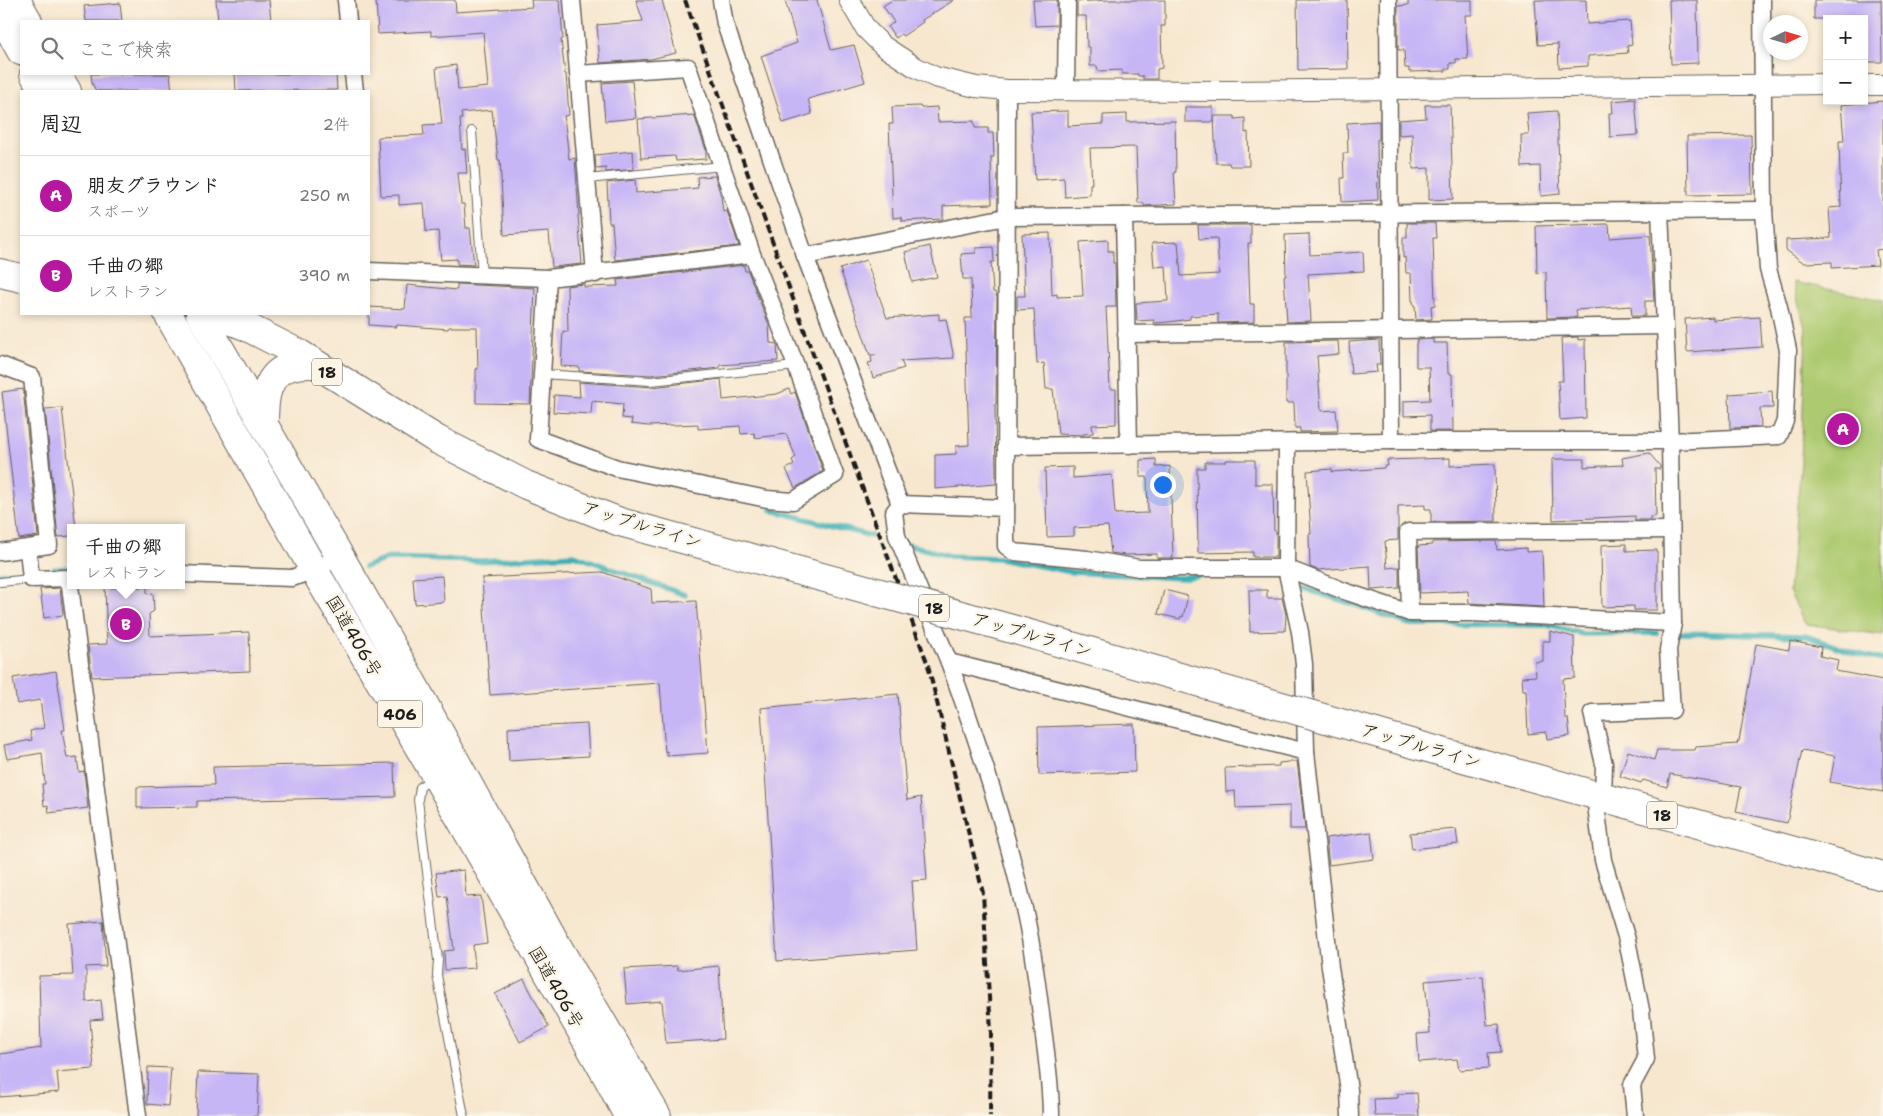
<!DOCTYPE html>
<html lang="ja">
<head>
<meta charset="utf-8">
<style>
	body { margin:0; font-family:"Shantell Sans","Klee One",sans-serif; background:#f6f6f6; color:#202124 }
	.controls { position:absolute; right:15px; top:15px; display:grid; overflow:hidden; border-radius:0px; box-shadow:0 2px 8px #0003 }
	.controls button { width:45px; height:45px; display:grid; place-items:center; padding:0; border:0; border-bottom:1px solid #e0e0e0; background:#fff; color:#202124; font:25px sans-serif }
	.compass { position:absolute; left:1763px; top:15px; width:45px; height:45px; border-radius:50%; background:#fff; box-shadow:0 2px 8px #0003; rotate:86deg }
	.you { position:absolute; left:1162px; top:484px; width:18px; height:18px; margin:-12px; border:4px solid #fff; border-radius:50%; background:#1a73e8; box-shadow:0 0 0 8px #1a73e833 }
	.badge { display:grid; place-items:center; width:32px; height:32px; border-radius:50%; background:#b5179e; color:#fff; font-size:16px; font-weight:700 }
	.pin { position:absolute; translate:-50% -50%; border:2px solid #fff; box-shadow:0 1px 5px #0006 }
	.popup { position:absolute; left:67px; top:524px; width:118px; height:65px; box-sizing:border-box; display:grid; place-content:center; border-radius:0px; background:#fff; filter:drop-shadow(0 1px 4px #0005); font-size:16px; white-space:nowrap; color:#757577 }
	.popup b { font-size:19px; color:#202124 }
	.popup::after { content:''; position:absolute; left:50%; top:100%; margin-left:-10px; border:10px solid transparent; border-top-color:#fff }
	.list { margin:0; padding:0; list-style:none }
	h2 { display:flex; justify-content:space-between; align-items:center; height:65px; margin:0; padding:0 20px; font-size:21px }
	h2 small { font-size:16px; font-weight:400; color:#757577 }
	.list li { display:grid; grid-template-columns:32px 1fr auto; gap:15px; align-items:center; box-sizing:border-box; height:80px; padding:0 20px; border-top:1px solid #e0e0e0 }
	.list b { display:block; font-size:19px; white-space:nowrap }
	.list p { margin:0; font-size:16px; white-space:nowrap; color:#757577 }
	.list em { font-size:16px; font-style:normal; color:#757577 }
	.icon { flex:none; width:28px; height:28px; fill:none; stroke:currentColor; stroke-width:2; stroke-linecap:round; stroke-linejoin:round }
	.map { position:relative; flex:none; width:1883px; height:1116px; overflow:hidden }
	.search { position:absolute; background:#fff; box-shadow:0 2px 8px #0003; left:20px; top:20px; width:350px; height:55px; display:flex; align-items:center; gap:12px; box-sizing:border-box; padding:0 18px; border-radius:0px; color:#757577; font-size:19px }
	.panel { position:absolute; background:#fff; box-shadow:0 2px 8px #0003; left:20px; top:90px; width:350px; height:225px; border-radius:0px }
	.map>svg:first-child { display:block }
</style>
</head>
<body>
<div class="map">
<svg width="1883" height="1116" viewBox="0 0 1883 1116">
	<rect width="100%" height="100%" fill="#fcf5e5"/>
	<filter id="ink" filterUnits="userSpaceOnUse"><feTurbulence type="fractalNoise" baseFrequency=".02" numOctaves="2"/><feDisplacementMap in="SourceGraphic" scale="10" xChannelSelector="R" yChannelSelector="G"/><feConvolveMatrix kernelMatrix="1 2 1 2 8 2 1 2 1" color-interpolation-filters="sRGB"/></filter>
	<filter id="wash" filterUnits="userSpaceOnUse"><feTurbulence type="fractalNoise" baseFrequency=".0096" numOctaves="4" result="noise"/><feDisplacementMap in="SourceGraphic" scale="20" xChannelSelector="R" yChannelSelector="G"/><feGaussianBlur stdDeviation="1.12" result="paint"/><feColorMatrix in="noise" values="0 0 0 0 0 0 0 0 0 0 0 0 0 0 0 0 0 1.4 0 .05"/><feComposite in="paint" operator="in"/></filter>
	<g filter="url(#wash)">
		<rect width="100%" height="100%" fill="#f7e7cf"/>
		<!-- green -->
		<path fill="#aeca71" stroke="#657346" d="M1793,282L1883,300V635L1805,624L1789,591L1801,463L1806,332Z"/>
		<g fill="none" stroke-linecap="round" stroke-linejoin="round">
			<!-- stream -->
			<g stroke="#3eafb5" stroke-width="5.5">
				<path d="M772,510L871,536"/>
				<path d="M902,543L950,556L999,558L1072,572L1181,578L1199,575"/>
				<path d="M365,567L389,558L480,561L574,555L685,595"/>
				<path d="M54,569L71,568"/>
				<path d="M0,574L21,572"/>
				<path d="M1302,588L1341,600L1409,624L1548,625L1583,634L1656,633"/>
				<path d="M1677,633L1806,636L1854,653L1883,660"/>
			</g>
		</g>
		<g id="blocks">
			<!-- building -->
			<g fill="#c7b6f6">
				<path d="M216,0H269L271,21H218Z"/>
				<path d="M376,0H455L456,12L532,7L531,0H560L563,39L561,40L565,74H566L569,115L564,116L569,159L575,158L579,215H578L582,264L552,267L549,232L504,235L500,160H498L492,110L461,113L462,119H460L462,150L465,149L467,173H458L461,204H464L466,228H470L474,265L457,264V259L441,260L438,231L426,232L424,203L399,205V195L381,196L378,137L424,135L423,125L442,124L436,68L456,65L458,90L488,87L483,32L431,36V31L378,34Z"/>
				<path d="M636,0H662L676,53L651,59L600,63L597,25L643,21Z"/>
				<path d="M785,0H817L831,50L854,45L865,82L808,99L812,114L783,123L761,56L797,43Z"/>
				<path d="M892,0H954L922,20L923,22L903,36L901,34L896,38L888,27L894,22L883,6Z"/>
				<path d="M1033,0H1057V25L1035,26Z"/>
				<path d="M1109,0H1165V26H1161L1162,68L1157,69V79H1143V76H1138V74H1122V70L1098,71L1097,66H1090V47H1087L1086,16H1077V2Z"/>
				<path d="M1297,0H1347L1348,69L1298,70Z"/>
				<path d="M1408,0H1472V15H1465L1468,59H1456V63H1450V69H1445L1446,71L1409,72V68H1405L1404,50H1398V6L1408,5Z"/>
				<path d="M1535,0H1586L1587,24L1630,21L1632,45L1627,46L1628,53L1588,56V66L1559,68L1558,44L1538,45Z"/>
				<path d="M1669,0H1697L1698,63L1671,64Z"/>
				<path d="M1814,0H1881L1882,62H1864V19H1814Z"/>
				<path d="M120,3L122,21H86L84,6Z"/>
				<path d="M91,74H170L172,91H96L92,83Z"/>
				<path d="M235,74H336L337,90L236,91Z"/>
				<path d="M632,81L636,118L605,121L602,83Z"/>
				<path d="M1635,99L1638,135L1610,137L1609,113H1613L1612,101Z"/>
				<path d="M1883,101V249L1876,250L1878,265L1832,268V262L1804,263L1786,250V240L1831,238L1829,208L1841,207L1839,141H1844L1841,105Z"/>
				<path d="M1425,105H1450L1453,199L1429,200V168L1413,169L1412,134L1399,135V120L1426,118Z"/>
				<path d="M920,106L921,108L937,107L938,122L974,121L975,128H988V133H993L994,157H991L992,204L943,206V219L902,221L901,217L893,218L889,124H893L892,107Z"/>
				<rect x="1185" y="107" width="28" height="15"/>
				<path d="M1068,111V126L1103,124V115L1127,114V122L1175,121L1176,172H1174L1176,204L1144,206V203H1138L1136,147L1090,148L1092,184H1090V195L1065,197L1064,178L1035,180L1031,112Z"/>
				<path d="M1557,111L1560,194L1541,196L1540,166L1522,167L1521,135H1529L1527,113Z"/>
				<path d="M694,115L706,150V159L676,161L675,156L641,158L638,119Z"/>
				<path d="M1214,116H1235V119L1245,118V133L1248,132L1249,166H1230L1229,163H1216Z"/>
				<path d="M1379,121V139L1377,140L1378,200L1342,202L1341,178H1344L1343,153H1348L1347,123Z"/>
				<path d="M1751,135L1752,194L1688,195L1687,136Z"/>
				<path d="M633,151L634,169L606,172V168L596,169L595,155Z"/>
				<path d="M715,176L721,196L723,212L727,211L739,246L615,260L612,223H609L607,183L635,180L636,193L698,188L697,177Z"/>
				<path d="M1407,223H1435L1436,238H1433L1435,305L1431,306L1432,319L1416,320L1415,306H1414L1413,301H1412L1411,273H1406L1405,257L1403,258V237H1407Z"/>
				<path d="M1609,224L1610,238L1650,235L1654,301H1645V316H1632L1631,306L1576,310L1577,317L1547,318L1546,272L1537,273L1536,226Z"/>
				<path d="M1198,225H1251V243H1248L1250,304H1254V322L1218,323V314L1190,316V319L1169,322L1154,323V320L1137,321L1136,303L1168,301L1166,266L1154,267L1152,243L1178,242L1181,276L1219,274L1217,238L1199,239Z"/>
				<path d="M1050,233L1052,295L1057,294V297L1083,296L1080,242L1108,240V251H1113V263H1115L1116,307H1106L1110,389H1116V424L1092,425L1093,433L1083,434V435L1058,434L1053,389H1046L1044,363L1037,364L1034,309L1017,310V296H1025L1022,234Z"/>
				<path d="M1309,234L1310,255L1363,252L1364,271L1308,274L1311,321L1287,322L1284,276H1286L1285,235Z"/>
				<path d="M930,246L937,277L912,282L905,252Z"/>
				<path d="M993,247L994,262H991L993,292H995L997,297L996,404H995L996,484L935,489V455L956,454V446L969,445L965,318H972L971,279H963L961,254L976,253V248Z"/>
				<path d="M866,260L887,318L939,314V320L946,319L954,358L901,361L904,368L873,378L868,363L872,362L871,357L876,355H870L840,269Z"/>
				<path d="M744,265L745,271H748L769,325L770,343L777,344L778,361L720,365V368L651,375L579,371V367L561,366L563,331L568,332L567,286L584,284V287L618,286L617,280Z"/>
				<path d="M457,284L535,288L530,404L476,403V369H478L477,327H449L448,329L397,325V327L369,325V307L405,309L407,285L457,290Z"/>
				<path d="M1713,317V320L1760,317L1762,347L1687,352L1685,319Z"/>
				<path d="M1578,337V340L1585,339L1586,418L1560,420L1558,381H1563L1561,338Z"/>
				<path d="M1433,339V343H1447L1448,374H1452L1453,431H1430V415L1404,416V401L1430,400L1429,367H1416V344L1417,340Z"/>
				<path d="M1379,340L1380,365H1376L1377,372L1351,374L1349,342Z"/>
				<path d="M1338,341L1339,354L1317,356L1321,411L1336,410L1338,431L1300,432V428H1295L1294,403H1286V342Z"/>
				<path d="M721,379L723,400L777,394L789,389L791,394L795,392L823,471L795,488L786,469L794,465L792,460L796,457L786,434L755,438L754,433L741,434L740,426L698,429V424L648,426L631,424L632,419L622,418L623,404L592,401L591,414L553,412L554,395L580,397L579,382L652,387Z"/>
				<path d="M23,389L38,536L19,539L2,392Z"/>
				<path d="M1772,391L1773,408H1760L1761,427L1730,428L1729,394Z"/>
				<path d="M62,408L76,528H71V536L58,537L45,409Z"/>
				<path d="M1649,453L1660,466V469H1655L1656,516L1650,517V520H1635V516L1553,520L1552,459H1584V467L1623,465L1622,458Z"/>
				<path d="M1450,458V466L1495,464L1496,521L1431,522V509H1425V505L1398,506V540L1385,541L1387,568L1399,567V588L1371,590L1370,566L1318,570L1310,567L1309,534H1311L1307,471L1332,469V472L1384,468V466H1388L1387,460Z"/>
				<path d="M1156,459V467L1170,466L1173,558H1157V554L1125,555L1111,553L1108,526L1074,528V536L1047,537L1045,468L1073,467V478L1112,475L1115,514L1148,513L1147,477H1140V460Z"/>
				<path d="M1226,460H1255V484H1273L1274,531H1276V557H1253V552L1198,553L1197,468H1205V462H1226Z"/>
				<path d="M1496,541L1497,550L1526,548V552L1542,551L1544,607L1469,603L1468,591L1420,593L1418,546L1432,545V542Z"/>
				<path d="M1626,544V551L1657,550V610H1634V606L1602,607L1601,545Z"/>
				<path d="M602,572L651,589L652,603L696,601L708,753L667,756V751L665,752L660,683L490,695L482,578Z"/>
				<path d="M442,576L444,602L415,604L413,578Z"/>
				<path d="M147,587V594L153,593L154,611L149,614L150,636L249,632L250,671L92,677L88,645L107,644L105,588Z"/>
				<path d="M60,588L63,615L44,618L40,589Z"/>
				<path d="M1164,590L1188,596L1183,617L1181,616L1180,619L1158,614Z"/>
				<path d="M1249,590H1267V598H1282L1286,615L1285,631L1250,632Z"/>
				<path d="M1550,631L1574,637L1575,678L1563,679L1565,718H1568L1570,736L1547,739L1546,732L1528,734L1526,690H1523L1522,677L1536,676L1535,662L1543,661V641H1550Z"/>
				<path d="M1790,641L1821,647L1820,656L1838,660L1836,671L1883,680V792L1830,782L1835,756L1802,750L1787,823L1736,812L1741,787L1670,774L1667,787L1643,780L1641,783L1620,776L1628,751L1654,760L1657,750H1695L1696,747L1737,744L1738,741H1739L1756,644L1789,650Z"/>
				<path d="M56,671L65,730H62L67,758L77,757L79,772L84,771L88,808L49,813L48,805L44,806L42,784H45L42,753L7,759L4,745L32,740L30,731L44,728L40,700L17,704L13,678Z"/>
				<path d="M898,694L907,800L921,797L927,880L912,881L917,950L777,961L761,708Z"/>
				<path d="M587,724L589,756L509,761L508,728Z"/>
				<path d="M1134,724L1135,772L1039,775L1038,727Z"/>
				<path d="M1297,761L1305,829H1290V806L1236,808L1235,791L1226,792L1225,768L1279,766V763Z"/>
				<path d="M394,763L395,797L197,801V807L137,808V787L214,785L213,767Z"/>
				<path d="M1456,829L1458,844L1412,849L1410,833Z"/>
				<path d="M1371,832L1374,859L1329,865L1326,838Z"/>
				<path d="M464,870L466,897L481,896L487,943L473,945L475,968L445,970L444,951L454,950L447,896L439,897L436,873Z"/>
				<path d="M103,921L106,966L86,967V1002L101,1000L103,1019L90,1020L94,1069L57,1072L59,1092L0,1097V1054L41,1048L39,976L73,975L69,924Z"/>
				<path d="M677,966L678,970L719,966L723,1039L666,1043L662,1001L627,1004L624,969Z"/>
				<path d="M1483,976L1487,1025L1499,1024L1501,1052L1488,1053L1489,1068L1459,1070L1457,1059L1419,1062L1417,1034L1430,1033L1425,981Z"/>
				<path d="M524,979L549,1027L520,1042L495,994Z"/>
				<path d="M148,1067L171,1068L168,1106L147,1104Z"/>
				<path d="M198,1072L259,1074L257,1116H196Z"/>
				<path d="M1417,1093L1419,1116H1375L1374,1099L1398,1098V1094Z"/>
			</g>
		</g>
	</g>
	<g filter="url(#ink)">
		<use href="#blocks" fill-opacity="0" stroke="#69635b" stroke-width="1"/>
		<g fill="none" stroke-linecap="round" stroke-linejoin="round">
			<defs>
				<g id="service">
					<path d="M472,131L482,276"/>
					<path d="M587,179L723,166"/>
					<path d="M542,374L651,381L796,366"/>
					<path d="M0,582L31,579"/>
					<path d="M433,778L420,787L418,800L438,960L437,975L464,1116"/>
				</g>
				<g id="minor">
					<path d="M346,0L348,21"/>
					<path d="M572,0L595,274"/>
					<path d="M721,0L725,24L805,256L900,504"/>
					<path d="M1388,0L1391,441"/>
					<path d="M353,74L355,91"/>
					<path d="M578,74L688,67L752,254L795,363L835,475L793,501L767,499L617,468L538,439L548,278L752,254"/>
					<path d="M1007,90L1006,546L1014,552L1087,559L1139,568H1286L1344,591L1410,613H1472L1673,623"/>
					<path d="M1066,90L1067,0"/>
					<path d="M1124,216L1129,445"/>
					<path d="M805,256L1006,217L1764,210"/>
					<path d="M369,271L548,278"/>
					<path d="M1126,334L1664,326"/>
					<path d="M0,365L32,377L49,545L0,552"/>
					<path d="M1287,443L1286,568L1300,632L1304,664L1306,752L1330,967L1349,1090L1350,1116"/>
					<path d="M1006,446L1391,441H1670L1779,436L1785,421L1788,350L1779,307L1768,269L1764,210L1762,0"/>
					<path d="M900,504L894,512L897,536L949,662L1306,752"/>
					<path d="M900,504L1006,508"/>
					<path d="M28,549L31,579L69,578"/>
					<path d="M181,574L292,578L314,570L340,556"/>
					<path d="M71,578H69L138,1116"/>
					<path d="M1410,613L1408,532L1671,530"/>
					<path d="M949,662C979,744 1006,827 1025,913C1033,948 1037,985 1042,1021C1046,1053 1051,1084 1051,1116"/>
					<path d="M1595,797L1603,860L1627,940L1641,1010L1646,1059L1632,1085L1635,1116"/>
					<path d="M1603,799L1604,764L1592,713L1672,710L1668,650L1673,623L1670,441L1660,211"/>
				</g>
				<g id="tertiary">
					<path d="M849,0L866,29L883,46L915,67L935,77L976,87L1007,90L1227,91L1827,84"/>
					<path d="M1864,85H1883"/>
				</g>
				<g id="trunk">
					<path d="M16,0L28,21"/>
					<path d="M0,13L21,51"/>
					<path d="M34,74L43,91"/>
					<path d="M57,74L67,91"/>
					<path d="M0,273L21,278"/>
					<path d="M168,314L314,570L436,776L608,1078L628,1116"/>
					<path d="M200,314L407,673L555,942L657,1116"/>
					<path d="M214,314L245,326L300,354L436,439"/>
					<path d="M264,424C264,400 265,373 292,366C299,364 308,364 315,364"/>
					<path d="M1442,752L1883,876"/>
				</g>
			</defs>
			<!-- service casing -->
			<use href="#service" stroke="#69635b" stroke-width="10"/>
			<!-- minor casing -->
			<use href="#minor" stroke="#69635b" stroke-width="19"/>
			<!-- tertiary casing -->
			<use href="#tertiary" stroke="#69635b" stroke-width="22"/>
			<!-- trunk casing -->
			<use href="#trunk" stroke="#69635b" stroke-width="30"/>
			<!-- service -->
			<use href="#service" stroke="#fff" stroke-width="8"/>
			<!-- minor -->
			<use href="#minor" stroke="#fff" stroke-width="16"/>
			<!-- tertiary -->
			<use href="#tertiary" stroke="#fff" stroke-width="20"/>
			<!-- trunk -->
			<use href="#trunk" stroke="#fff" stroke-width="28"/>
			<!-- rail -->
			<path stroke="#1c1c1c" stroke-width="4" stroke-dasharray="8 4" stroke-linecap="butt" d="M685,0L818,368L928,665L983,893L991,1032L990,1116"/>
			<defs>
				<path id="trunk-bridge" d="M436,439L526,485L620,522L1012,629L1442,752"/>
			</defs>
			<!-- trunk-bridge casing -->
			<use href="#trunk-bridge" stroke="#69635b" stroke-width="30" stroke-linecap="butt"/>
			<!-- trunk-bridge -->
			<use href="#trunk-bridge" stroke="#fff" stroke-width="28"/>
		</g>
	</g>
	<g text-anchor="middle" stroke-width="4.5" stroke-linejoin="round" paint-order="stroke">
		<!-- shield labels -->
		<g fill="#fcf5e5" stroke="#5f5d58" stroke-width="1">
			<rect x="312" y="358.5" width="30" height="27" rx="4"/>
			<rect x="919" y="594.5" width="30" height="27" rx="4"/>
			<rect x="377.5" y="700.5" width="45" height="27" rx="4"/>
			<rect x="1647" y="801.5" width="30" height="27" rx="4"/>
		</g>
		<g font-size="16" font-weight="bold" fill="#1c1c1c">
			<text x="327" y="378">18</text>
			<text x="934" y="614">18</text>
			<text x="400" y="720">406</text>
			<text x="1662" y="821">18</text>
		</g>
		<!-- street labels -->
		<g font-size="18" fill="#1c1c1c" stroke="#fcf5e5">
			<text transform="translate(642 525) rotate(17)" y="6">アップルライン</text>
			<text transform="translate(1032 635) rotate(16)" y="6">アップルライン</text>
			<text transform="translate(354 636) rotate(59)" y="6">国道406号</text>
			<text transform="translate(1421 746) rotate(16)" y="6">アップルライン</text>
			<text transform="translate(556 987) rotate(60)" y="6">国道406号</text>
		</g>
	</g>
</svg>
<div class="controls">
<button>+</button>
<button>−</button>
</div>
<svg class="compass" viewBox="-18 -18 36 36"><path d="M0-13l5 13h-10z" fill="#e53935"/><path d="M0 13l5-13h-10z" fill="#757577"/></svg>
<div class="you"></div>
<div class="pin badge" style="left:1843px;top:429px">A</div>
<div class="pin badge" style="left:126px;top:624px">B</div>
<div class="popup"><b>千曲の郷</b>レストラン</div>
<div class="search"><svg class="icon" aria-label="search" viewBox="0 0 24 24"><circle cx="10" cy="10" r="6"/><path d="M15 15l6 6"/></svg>ここで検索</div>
<section class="panel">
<h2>周辺<small>2件</small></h2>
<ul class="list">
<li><span class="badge">A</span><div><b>朋友グラウンド</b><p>スポーツ</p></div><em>250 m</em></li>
<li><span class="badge">B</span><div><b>千曲の郷</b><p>レストラン</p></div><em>390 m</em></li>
</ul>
</section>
</div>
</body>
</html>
